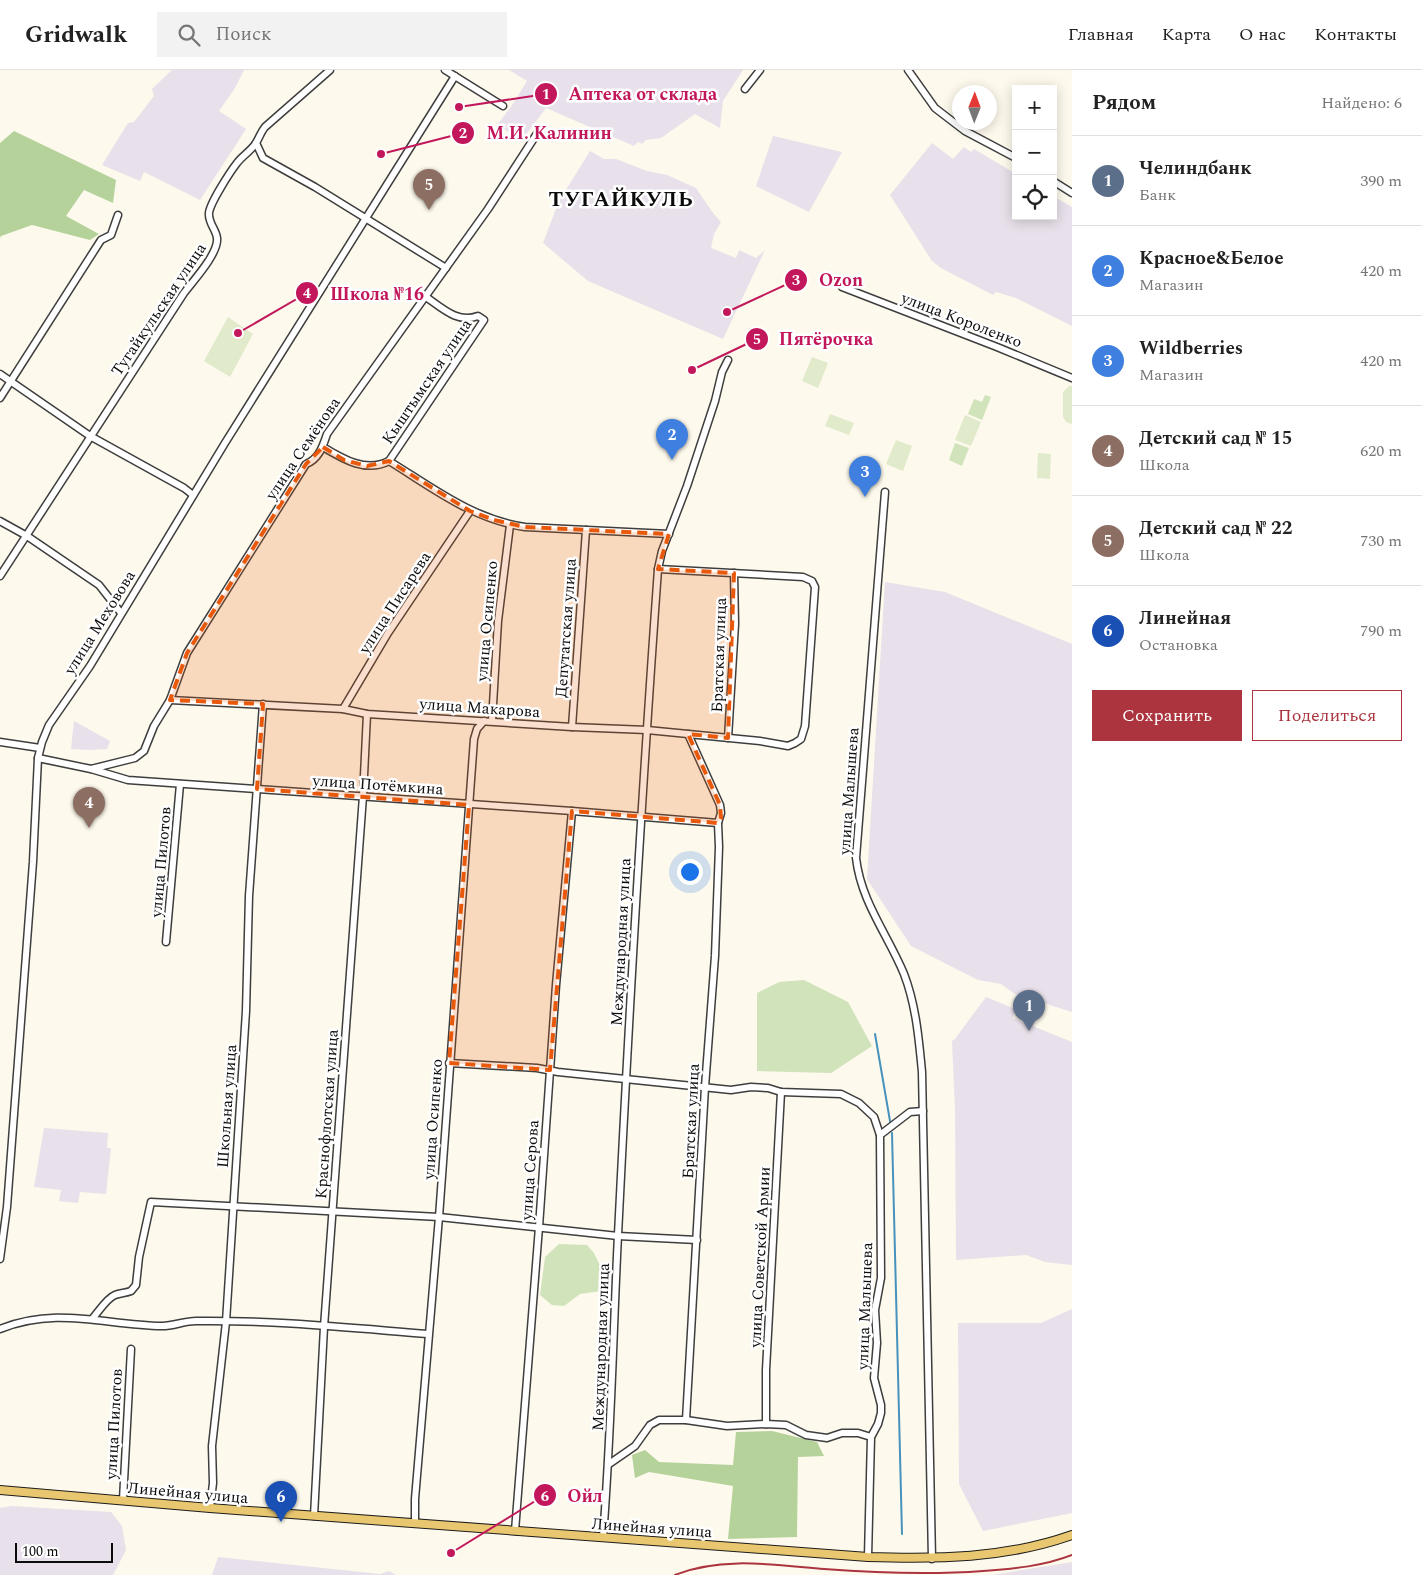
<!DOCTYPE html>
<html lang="ru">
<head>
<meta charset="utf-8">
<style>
	body { margin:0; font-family:Spectral,serif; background:#f2f2f2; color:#222 }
	.controls { position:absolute; right:15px; top:15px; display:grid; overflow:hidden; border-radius:0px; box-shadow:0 2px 12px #0003 }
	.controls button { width:45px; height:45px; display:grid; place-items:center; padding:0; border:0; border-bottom:1px solid #e0e0e0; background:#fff; color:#222; font:25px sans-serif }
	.compass { position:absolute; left:952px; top:15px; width:45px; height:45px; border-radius:50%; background:#fff; box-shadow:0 2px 12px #0003; rotate:1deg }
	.scale { position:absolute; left:15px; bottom:12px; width:98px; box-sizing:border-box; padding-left:5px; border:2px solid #0b0b0b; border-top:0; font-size:14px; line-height:18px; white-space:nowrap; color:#0b0b0b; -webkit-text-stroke:4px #fff; paint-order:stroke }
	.you { position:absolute; left:689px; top:801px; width:18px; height:18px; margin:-12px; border:4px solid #fff; border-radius:50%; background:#1a73e8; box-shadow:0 0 0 8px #1a73e833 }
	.badge { display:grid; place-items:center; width:32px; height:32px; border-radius:50%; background:#ab343e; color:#fff; font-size:16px; font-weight:700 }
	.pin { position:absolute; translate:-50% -41px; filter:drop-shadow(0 1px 2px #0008) }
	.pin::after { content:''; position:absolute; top:26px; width:18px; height:15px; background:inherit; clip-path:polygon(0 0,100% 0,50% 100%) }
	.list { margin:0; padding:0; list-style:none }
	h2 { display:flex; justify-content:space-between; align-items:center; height:65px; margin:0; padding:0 20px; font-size:21px }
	h2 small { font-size:16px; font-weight:400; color:#767676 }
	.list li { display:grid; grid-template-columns:32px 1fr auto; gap:15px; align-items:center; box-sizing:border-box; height:90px; padding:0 20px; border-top:1px solid #e0e0e0 }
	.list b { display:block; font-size:19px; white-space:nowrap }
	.list p { margin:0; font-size:16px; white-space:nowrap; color:#767676 }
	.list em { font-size:16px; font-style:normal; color:#767676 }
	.actions { display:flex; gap:10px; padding:15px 20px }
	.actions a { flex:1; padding:11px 0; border:1px solid #ab343e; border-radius:0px; text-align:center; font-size:18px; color:#ab343e }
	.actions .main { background:#ab343e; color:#fff }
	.icon { flex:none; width:28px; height:28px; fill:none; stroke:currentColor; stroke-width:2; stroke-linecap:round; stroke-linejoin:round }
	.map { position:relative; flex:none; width:1072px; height:1505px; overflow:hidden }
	header { display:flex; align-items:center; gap:30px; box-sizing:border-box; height:70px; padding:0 25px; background:#fff; border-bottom:1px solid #e0e0e0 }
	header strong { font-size:24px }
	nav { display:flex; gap:28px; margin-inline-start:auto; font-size:18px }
	.search { width:350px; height:45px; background:#f2f2f2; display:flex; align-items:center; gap:12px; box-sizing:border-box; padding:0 18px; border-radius:0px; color:#767676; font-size:19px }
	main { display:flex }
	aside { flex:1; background:#fff }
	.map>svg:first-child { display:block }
</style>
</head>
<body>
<header>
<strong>Gridwalk</strong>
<div class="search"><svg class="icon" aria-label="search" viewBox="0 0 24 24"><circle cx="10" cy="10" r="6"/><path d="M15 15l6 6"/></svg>Поиск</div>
<nav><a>Главная</a><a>Карта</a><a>О нас</a><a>Контакты</a></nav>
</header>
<main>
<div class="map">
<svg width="1072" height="1505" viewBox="0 0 1072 1505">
	<rect width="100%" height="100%" fill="#fdf9ec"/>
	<!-- industrial -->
	<g fill="#e8e0ea">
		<path d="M172,0H244L235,18L219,41L246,59L200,130L144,102L140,111L102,95L128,53L134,52L154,26L152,19Z"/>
		<path d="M509,0H743L723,31L720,58L695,44L661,68L646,70L642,74L638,72L634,76L546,38L522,70L497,55L511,37L527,11Z"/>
		<path d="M773,66L842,82L809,142L756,116Z"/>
		<path d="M932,73L953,89L964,77L971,82L974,79L1016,104V146H1053V126L1072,137V256L1016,228L996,222L993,225L941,198L932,191L890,125Z"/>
		<path d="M590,81L604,89H616L647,101L667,105L696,118L713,143L721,152L714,164L711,178L736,188L739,180L756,188L765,180L723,269L588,211L543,173L559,131Z"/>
		<path d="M885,512L945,522L1072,574V942L1015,924L1001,914L978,910L911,876L867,809Z"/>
		<path d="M74,651L110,671L107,679L89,680L71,679Z"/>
		<path d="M986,927L1015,939L1013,948L1072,972V1195L1045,1192L1026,1185L956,1190L955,1040L952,971L955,969Z"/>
		<path d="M44,1058L108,1063L107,1078H111L106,1124L80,1122L78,1133L59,1131L61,1120L34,1117Z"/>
		<path d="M1072,1239V1443L983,1461L959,1414L958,1253H1041Z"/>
		<path d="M12,1436L111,1442L122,1456L126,1480L113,1505H0V1438Z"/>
		<path d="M218,1487L380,1504L389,1501L396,1505H212Z"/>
		<path d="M1072,1492V1505H992Z"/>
	</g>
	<!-- green -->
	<g fill="#d1e3ba">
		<path d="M985,325L991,327L982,350L968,344L974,329L982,332Z"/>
		<path d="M955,373L969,378L962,396L949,390Z"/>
		<path d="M804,910L848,932L872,976L831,1003L757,1001V923L779,912Z"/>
		<path d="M559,1174L587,1175L594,1183L605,1206L601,1221L580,1224L564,1236L552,1235L540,1225L545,1187Z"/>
	</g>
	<!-- forest -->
	<g fill="#b6d29b">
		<path d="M14,61L116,110L113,133L84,120L66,146L99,164L90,170L32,155L1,166L0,168V73Z"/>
		<path d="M772,1361L817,1372L824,1386L798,1387L797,1467L728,1469L733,1416L649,1402L635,1408L632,1385L645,1380L659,1392L733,1395L736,1362Z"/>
	</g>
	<!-- pitch -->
	<g fill="#e1ebcb">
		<path d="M228,247L253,264L230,307L204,291Z"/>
		<path d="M812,287L828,293L818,318L802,311Z"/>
		<path d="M1069,316H1072V354L1066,352L1063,347V322Z"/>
		<path d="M830,344L854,353L849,365L825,356Z"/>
		<path d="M965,345L981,352L971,376L955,370Z"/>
		<path d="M896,370L912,376L903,401L886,394Z"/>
		<path d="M1038,383L1051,384L1050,409L1037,408Z"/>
	</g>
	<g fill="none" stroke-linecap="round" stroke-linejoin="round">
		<!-- stream -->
		<g stroke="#4692bd" stroke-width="2">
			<path d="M875,964L890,1051"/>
			<path d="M892,1063L902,1464"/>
		</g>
		<defs>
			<g id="minor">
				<path d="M445,0L503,36"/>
				<path d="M908,0L935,38L965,61L1016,88"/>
				<path d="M745,19L760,0"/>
				<path d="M256,73L263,88L315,117L446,198"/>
				<path d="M1053,111L1072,123"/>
				<path d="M842,217L997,277L1072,308"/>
				<path d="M0,304L90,366L184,418L193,425"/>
				<path d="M0,328L101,170L111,165L118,145"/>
				<path d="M323,377C343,389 366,403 389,391"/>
				<path d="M389,391C433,418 472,449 525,457L669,464"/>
				<path d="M389,391L484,250L478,246C458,254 442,238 426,227"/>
				<path d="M885,422L856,788C861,832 888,865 904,904C916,935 919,970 922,1002L932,1489"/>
				<path d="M0,451L27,466L99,515L121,543"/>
				<path d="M0,506L184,223C193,211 219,183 217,168C216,159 208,153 209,143C210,133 230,102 237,93C242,86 251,81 256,73C259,68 261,62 265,57L330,0"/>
				<path d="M170,630L343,639L367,644L572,657L647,660L760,671L788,676L795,673L801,669L805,656L815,517L812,511L803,507L658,499"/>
				<path d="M343,639L388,563L470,441"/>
				<path d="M492,651L498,551L510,455"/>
				<path d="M572,657L586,460"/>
				<path d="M728,668L735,554L734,503"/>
				<path d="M0,672L40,678"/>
				<path d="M38,688L91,699L128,710L572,741L718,753"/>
				<path d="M91,699L135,688L144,681L154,656L170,630L187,583L306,394C319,389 323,376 327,364L488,139L540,59"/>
				<path d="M166,872L180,714"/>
				<path d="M449,993L537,998L558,1002L731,1020L751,1017L768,1018L781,1022L841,1024L859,1033L874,1047L880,1065"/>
				<path d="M0,1189L7,1137L33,792L38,688L42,672L49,655L90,596L225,373L455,6"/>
				<path d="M93,1248C99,1241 107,1228 115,1225C120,1223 126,1223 131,1221L136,1215L139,1187L151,1132L439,1147L618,1166L697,1170"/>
				<path d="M0,1259C57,1236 104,1255 162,1256C174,1256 184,1251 196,1251C273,1250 351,1258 428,1264"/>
				<path d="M686,1350L705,1017L715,886L719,777L718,753L721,743L720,735L688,664"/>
				<path d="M766,1354V1300L781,1022"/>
				<path d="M609,1394L635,1376L650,1355L659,1350H686L727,1356L766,1354L786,1355L806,1365L827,1368L842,1363H858L871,1367"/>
				<path d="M123,1430L131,1279"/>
				<path d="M210,1438L213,1413L212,1376L226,1252L246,941L249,826L263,634"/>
				<path d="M314,1446L324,1257L363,726L367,644"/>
				<path d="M415,1452V1429L439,1147L474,669L477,659L484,651"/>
				<path d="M515,1461L539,1157L556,915L572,741"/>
				<path d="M603,1467C611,1367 613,1266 618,1165C629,943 642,721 658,499L662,481L687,416L715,331L722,302L728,290"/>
				<path d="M868,1487L871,1367L878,1354L881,1343V1335L874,1308L877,1273L875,1240L881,1208L880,1065L910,1042L923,1041"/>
			</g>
			<path id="major" d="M0,1420L210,1438L868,1487C938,1489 1004,1489 1072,1465"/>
		</defs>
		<!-- minor casing -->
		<use href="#minor" stroke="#3e3e3e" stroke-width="9"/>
		<!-- major casing -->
		<use href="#major" stroke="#1c1c1c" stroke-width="10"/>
		<!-- minor -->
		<use href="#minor" stroke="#fff" stroke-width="6"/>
		<!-- major -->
		<use href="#major" stroke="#e9c770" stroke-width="8"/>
		<!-- rail -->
		<path stroke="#ab343e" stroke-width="2" d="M675,1505C721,1486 776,1495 824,1499C877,1503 930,1505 983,1501C1013,1499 1044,1496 1072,1485"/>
	</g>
	<!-- marked area -->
	<path fill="#e8590c" fill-opacity="0.2" stroke="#e8590c" stroke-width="4" stroke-dasharray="10 6" stroke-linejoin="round" d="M323,377L344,390L367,396L389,391L470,441L494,450L525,457L669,464L658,499L734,503L728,668L688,664L720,735L721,748L718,753L572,741L550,1000L449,993L469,735L257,719L263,634L170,630L187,583L306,394Z"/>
	<g text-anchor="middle" stroke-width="5" stroke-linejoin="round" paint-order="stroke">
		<!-- street labels -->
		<g font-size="16" fill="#0b0b0b" stroke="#fff">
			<text transform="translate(158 239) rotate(-56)" y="6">Тугайкульская улица</text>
			<text transform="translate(962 249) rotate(21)" y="6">улица Короленко</text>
			<text transform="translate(426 311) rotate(-56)" y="6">Кыштымская улица</text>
			<text transform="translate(302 378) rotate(-56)" y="6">улица Семёнова</text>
			<text transform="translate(394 532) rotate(-57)" y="6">улица Писарева</text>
			<text transform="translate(486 551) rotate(-85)" y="6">улица Осипенко</text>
			<text transform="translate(99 552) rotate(-58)" y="6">улица Меховова</text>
			<text transform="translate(565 558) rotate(-86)" y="6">Депутатская улица</text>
			<text transform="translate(718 585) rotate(-88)" y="6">Братская улица</text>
			<text transform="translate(480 637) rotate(4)" y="6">улица Макарова</text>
			<text transform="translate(378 714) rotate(4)" y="6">улица Потёмкина</text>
			<text transform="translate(848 721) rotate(-86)" y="6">улица Малышева</text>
			<text transform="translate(160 792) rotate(-85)" y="6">улица Пилотов</text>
			<text transform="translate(620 872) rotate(-87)" y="6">Международная улица</text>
			<text transform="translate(226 1036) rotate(-86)" y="6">Школьная улица</text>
			<text transform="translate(326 1044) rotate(-86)" y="6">Краснофлотская улица</text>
			<text transform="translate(432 1049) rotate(-86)" y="6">улица Осипенко</text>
			<text transform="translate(690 1051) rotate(-87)" y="6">Братская улица</text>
			<text transform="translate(529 1100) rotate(-86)" y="6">улица Серова</text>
			<text transform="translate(759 1187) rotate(-87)" y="6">улица Советской Армии</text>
			<text transform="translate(864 1236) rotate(-88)" y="6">улица Малышева</text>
			<text transform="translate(600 1277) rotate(-88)" y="6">Международная улица</text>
			<text transform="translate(113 1354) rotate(-87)" y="6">улица Пилотов</text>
			<text transform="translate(188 1422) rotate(5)" y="6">Линейная улица</text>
			<text transform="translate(652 1457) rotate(4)" y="6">Линейная улица</text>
		</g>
		<!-- district labels -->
		<g font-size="21" font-weight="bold" letter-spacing="1" fill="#0b0b0b" stroke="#fff">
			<text x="621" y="136">ТУГАЙКУЛЬ</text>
		</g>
	</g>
	<!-- callouts -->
	<path fill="none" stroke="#c2185b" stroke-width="2" d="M459 37L546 24M381 84L463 63M727 242L796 210M238 263L307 223M692 300L757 269M451 1483L545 1425"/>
	<g fill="#c2185b" stroke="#fff" stroke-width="2">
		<circle cx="459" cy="37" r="5"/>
		<circle cx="381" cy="84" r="5"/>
		<circle cx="727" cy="242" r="5"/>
		<circle cx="238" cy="263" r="5"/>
		<circle cx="692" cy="300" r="5"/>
		<circle cx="451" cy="1483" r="5"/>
		<circle cx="546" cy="24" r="12"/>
		<circle cx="463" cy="63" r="12"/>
		<circle cx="796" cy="210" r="12"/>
		<circle cx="307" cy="223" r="12"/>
		<circle cx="757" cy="269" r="12"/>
		<circle cx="545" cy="1425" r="12"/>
	</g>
	<g font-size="15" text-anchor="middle" font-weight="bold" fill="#fff">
		<text x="546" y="29">1</text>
		<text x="463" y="68">2</text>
		<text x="796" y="215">3</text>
		<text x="307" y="228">4</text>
		<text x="757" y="274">5</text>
		<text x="545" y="1431">6</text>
	</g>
	<g font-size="18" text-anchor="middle" font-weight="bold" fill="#c2185b" stroke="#fff" stroke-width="5" stroke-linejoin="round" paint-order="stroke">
		<text x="643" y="30">Аптека от склада</text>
		<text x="549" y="69">М.И. Калинин</text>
		<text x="841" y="216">Ozon</text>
		<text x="377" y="230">Школа №16</text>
		<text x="826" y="275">Пятёрочка</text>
		<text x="585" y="1432">Ойл</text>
	</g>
</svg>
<div class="controls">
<button>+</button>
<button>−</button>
<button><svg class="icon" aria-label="locate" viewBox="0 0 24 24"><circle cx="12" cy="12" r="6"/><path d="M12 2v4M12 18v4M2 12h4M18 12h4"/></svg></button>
</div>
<svg class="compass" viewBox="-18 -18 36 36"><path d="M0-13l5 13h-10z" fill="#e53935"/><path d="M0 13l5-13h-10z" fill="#767676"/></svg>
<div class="scale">100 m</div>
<div class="you"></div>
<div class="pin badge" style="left:1029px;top:961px;background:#5c6f8a">1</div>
<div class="pin badge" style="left:672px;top:390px;background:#3f7fe0">2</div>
<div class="pin badge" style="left:865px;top:427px;background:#3f7fe0">3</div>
<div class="pin badge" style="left:89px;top:758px;background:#8d6e63">4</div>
<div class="pin badge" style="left:429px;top:140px;background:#8d6e63">5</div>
<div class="pin badge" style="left:281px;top:1452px;background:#1a4fb4">6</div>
</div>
<aside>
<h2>Рядом<small>Найдено: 6</small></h2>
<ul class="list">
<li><span class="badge" style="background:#5c6f8a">1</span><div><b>Челиндбанк</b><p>Банк</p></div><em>390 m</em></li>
<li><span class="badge" style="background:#3f7fe0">2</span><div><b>Красное&amp;Белое</b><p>Магазин</p></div><em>420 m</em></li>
<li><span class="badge" style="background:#3f7fe0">3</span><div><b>Wildberries</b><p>Магазин</p></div><em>420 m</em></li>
<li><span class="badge" style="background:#8d6e63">4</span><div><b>Детский сад № 15</b><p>Школа</p></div><em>620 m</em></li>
<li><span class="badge" style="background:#8d6e63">5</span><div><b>Детский сад № 22</b><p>Школа</p></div><em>730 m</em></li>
<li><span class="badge" style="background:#1a4fb4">6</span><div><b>Линейная</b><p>Остановка</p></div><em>790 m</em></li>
</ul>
<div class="actions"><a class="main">Сохранить</a><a>Поделиться</a></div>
</aside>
</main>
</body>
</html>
